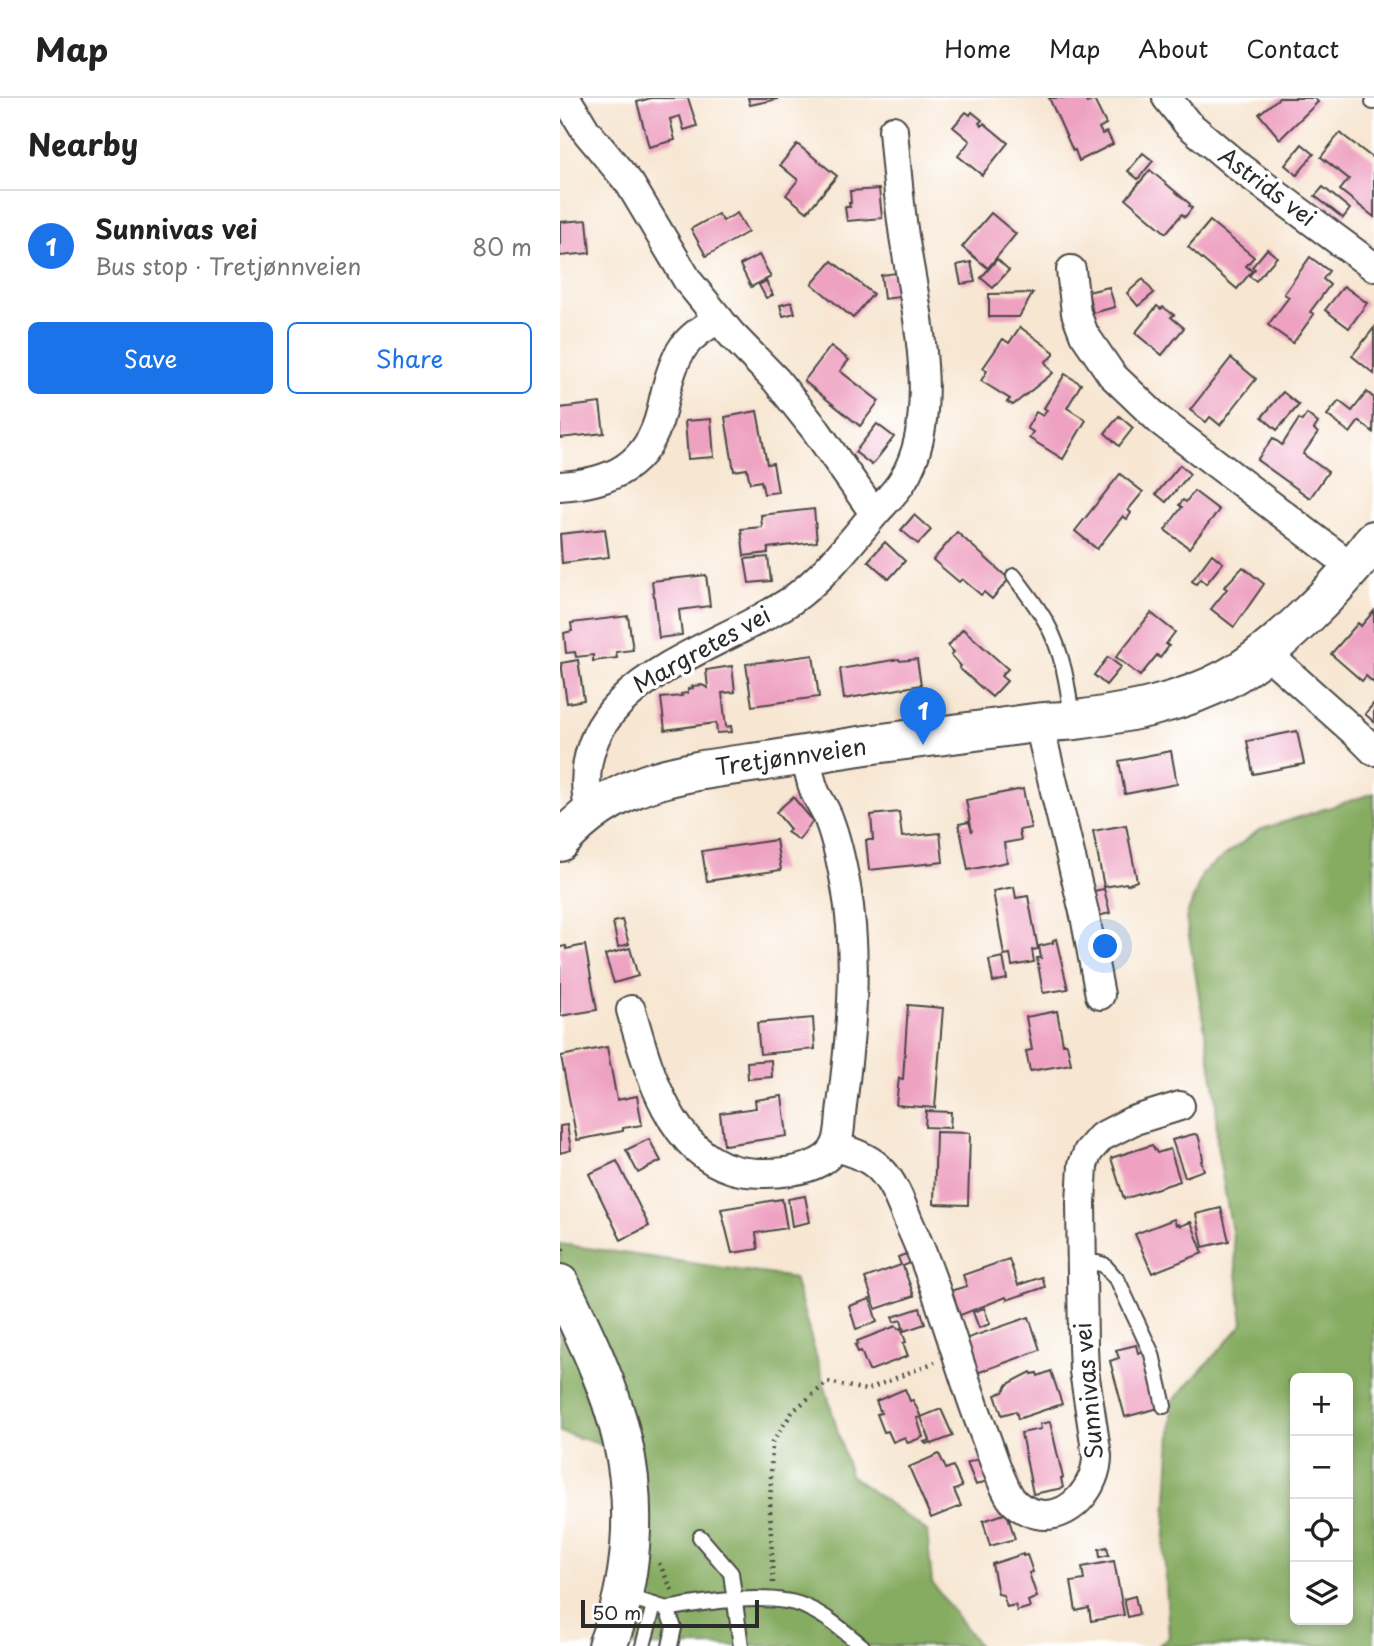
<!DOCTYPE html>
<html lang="en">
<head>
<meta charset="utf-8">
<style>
	body { margin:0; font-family:"Playpen Sans",sans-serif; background:#f6f6f6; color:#222 }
	.controls { position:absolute; right:21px; bottom:21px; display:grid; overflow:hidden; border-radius:10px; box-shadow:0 4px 10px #0003 }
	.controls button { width:63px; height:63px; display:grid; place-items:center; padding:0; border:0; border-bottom:2px solid #e0e0e0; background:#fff; color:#222; font:35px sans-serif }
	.scale { position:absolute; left:21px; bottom:18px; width:178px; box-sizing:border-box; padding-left:7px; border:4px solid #2b2b2b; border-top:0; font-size:19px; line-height:24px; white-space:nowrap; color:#2b2b2b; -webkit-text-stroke:5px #fff; paint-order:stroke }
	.you { position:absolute; left:546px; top:849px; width:24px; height:24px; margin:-18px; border:5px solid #fff; border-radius:50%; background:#1a73e8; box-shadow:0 0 0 10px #1a73e833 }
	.badge { display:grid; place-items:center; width:46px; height:46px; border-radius:50%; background:#1a73e8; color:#fff; font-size:23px; font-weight:700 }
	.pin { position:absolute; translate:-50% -58px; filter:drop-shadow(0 2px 4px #0008) }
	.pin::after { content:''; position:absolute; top:37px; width:24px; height:21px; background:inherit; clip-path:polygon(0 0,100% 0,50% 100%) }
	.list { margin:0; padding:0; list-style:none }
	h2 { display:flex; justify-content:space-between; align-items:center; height:91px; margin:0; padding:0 28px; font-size:30px }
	h2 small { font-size:23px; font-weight:400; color:#767676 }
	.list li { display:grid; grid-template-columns:46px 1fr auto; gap:21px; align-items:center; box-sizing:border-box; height:112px; padding:0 28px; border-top:2px solid #e0e0e0 }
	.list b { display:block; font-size:26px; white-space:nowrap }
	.list p { margin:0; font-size:23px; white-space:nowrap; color:#767676 }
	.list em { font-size:23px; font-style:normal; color:#767676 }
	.actions { display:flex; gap:14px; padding:21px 28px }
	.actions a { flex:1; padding:16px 0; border:2px solid #1a73e8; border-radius:10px; text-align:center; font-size:24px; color:#1a73e8 }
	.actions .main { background:#1a73e8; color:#fff }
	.icon { flex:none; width:38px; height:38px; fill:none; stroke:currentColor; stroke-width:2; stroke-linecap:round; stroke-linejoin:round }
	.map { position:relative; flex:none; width:814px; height:1548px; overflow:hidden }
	header { display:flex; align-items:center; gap:42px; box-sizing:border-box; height:98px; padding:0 35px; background:#fff; border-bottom:2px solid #e0e0e0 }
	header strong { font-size:33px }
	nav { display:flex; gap:38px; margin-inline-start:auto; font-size:24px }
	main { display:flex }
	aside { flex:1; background:#fff }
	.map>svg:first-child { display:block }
</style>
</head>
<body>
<header>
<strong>Map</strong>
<nav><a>Home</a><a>Map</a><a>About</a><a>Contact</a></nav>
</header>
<main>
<aside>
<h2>Nearby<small></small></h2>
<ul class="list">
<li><span class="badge">1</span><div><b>Sunnivas vei</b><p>Bus stop · Tretjønnveien</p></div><em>80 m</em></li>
</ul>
<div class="actions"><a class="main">Save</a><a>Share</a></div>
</aside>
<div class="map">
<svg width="814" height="1548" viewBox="0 0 814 1548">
	<rect width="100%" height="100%" fill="#fff"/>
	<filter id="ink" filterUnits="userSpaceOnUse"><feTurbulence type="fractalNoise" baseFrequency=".0143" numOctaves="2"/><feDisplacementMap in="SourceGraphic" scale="14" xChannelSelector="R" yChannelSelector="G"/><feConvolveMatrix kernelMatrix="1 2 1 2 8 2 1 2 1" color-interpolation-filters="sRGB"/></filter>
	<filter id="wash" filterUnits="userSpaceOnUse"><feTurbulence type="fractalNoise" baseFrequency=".00686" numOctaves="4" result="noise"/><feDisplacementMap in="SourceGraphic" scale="28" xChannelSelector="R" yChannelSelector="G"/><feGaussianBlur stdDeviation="1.57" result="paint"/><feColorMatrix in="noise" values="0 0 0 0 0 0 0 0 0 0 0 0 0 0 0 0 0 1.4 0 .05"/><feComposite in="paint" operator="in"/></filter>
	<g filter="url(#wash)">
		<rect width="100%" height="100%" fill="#f7e6d2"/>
		<!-- forest -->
		<g fill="#86ac62" stroke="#586c46" stroke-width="2" fill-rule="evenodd">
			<path d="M814,695V939L811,983L814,997V1548H598L609,1539L604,1452L613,1303L683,1226L672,1134L657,1048L656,998L626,820L643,774L699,732ZM788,1280V1522H735V1280Z"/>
			<path d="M0,1146L234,1180L290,1377L367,1433L372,1485L419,1548H66L78,1384L43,1347L0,1334Z"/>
		</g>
		<g id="blocks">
			<!-- building -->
			<g fill="#eea1c1">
				<path d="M91,0H128L137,28L124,32L120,18L110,21L115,42L89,49L77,4Z"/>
				<path d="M188,0H218V1L190,7Z"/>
				<path d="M489,0H524L527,5L534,2L546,26L539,30L542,36L547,34L553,46L519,63L515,52L513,53Z"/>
				<path d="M719,0H754L758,4L720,41L699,16Z"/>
				<path d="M406,14L410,17L412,14L422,22L419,25L422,28L424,25L448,45L422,77L398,58L410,43L393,29Z"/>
				<path d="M780,35L814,61V119L780,92L789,81L761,59Z"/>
				<path d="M237,46L277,78L247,114L226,97L238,82L220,67Z"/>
				<path d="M742,46L754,56L737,77L725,67Z"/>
				<path d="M583,55L593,63L578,81L568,73Z"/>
				<path d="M590,72L630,106L629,108L632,110L625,119L622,116L606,135L566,101Z"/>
				<path d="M763,89L790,111L783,120L755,98Z"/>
				<path d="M319,91L322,120L287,123L285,109H290L289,105H291L290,93Z"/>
				<path d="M177,115L188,134L146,158L131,131L158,116L163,123Z"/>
				<path d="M431,115L456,136L428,170L402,149Z"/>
				<path d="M27,122L30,155L0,158V124Z"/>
				<path d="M650,123L694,159L686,168L692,173L677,191L628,149Z"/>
				<path d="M707,151L717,159L696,183L689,178L695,171L692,169Z"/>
				<path d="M199,157L211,179L191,189L180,167Z"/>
				<path d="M750,159L769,173L763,181L770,187L750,214L754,216L733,245L708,227L729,199L724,196Z"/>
				<path d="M437,161L449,172L433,190L421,180Z"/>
				<path d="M272,163L313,196L293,220L252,186Z"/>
				<path d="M411,164L415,184L401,186L397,167Z"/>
				<path d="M336,175L340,199L324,201L321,177Z"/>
				<path d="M583,181L594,195L578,208L567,195Z"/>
				<path d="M206,183L213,197L206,200L199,187Z"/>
				<path d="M784,188L807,205L789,230L765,212Z"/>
				<path d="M549,189L555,209L533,215L528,194Z"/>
				<path d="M473,195L459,219H429V196Z"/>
				<path d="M232,204L235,215L223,218L220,207Z"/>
				<path d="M597,208L601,211L603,209L614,217L611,219L624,230L602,257L575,235Z"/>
				<path d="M460,229L494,254V257L485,264L493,275L453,307L447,304L450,301L421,283L427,273L423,270L443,241L449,245Z"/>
				<path d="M814,230V276L792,258Z"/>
				<path d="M271,248L289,262L280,273L319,303L300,328L244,283Z"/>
				<path d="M671,260L696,281L660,327L650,319L646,324L630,312Z"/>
				<path d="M505,276L521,286L507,310L526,322L503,361L469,340L473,334L467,330L476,314L483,318L487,312L484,310Z"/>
				<path d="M723,294L739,307L717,332L702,319Z"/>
				<path d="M807,294L814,300L813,334L799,323L790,335L767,317L779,303L792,313Z"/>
				<path d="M40,305L44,335L0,340V310Z"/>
				<path d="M197,313L207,366L213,365L218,394L204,396L201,383L190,385L187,371L174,373L165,319Z"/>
				<path d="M747,316L758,325L754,331L758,335L743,356L768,374L750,400L697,362L713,340L722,347L739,321L742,323Z"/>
				<path d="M559,318L573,330L559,348L545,335Z"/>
				<path d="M151,321L154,359L128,361L125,323Z"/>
				<path d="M317,326L334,339L312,367L295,354Z"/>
				<path d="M620,367L630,376L606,404L596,396Z"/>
				<path d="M560,376L583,394L568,412L571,415L567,421L563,418L537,451L515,433Z"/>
				<path d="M634,393L659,412L629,450L605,432L622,409L619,407L623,402L626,404Z"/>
				<path d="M254,411L257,444L208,450V455L184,458L181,431L202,429L201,417Z"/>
				<path d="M354,417L371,432L358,446L341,432Z"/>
				<path d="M45,431L49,459L2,465L0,436Z"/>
				<path d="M397,434L449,481L432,501L424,494L421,497L402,481L399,484L373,462Z"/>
				<path d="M325,444L345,463L329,481L308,463Z"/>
				<path d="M652,456L663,465L646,486L640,481L636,486L632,483Z"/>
				<path d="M208,459L211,483L189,485L185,461Z"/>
				<path d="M683,469L704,486L674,529L651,511L667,491L664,489Z"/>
				<path d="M146,477L150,508L119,512L122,537L99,540L92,483Z"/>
				<path d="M814,513V585L806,578L802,583L771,556L798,525L801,528Z"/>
				<path d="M591,515L615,534L606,546L609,548L600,560L597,557L580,578L556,559Z"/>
				<path d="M68,518L73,552L56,554L57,560L33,563V557L16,559L15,554L6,555L4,535L12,533L11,525Z"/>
				<path d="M403,531L448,571L441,578L447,583L432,599L399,570L401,568L391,557L394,554L388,548Z"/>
				<path d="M253,557L259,599L192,608L186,566Z"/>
				<path d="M548,559L561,569L546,587L534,577Z"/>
				<path d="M339,561L340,563L357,561L361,587L284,601L280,571Z"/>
				<path d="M18,562L24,602L7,605L1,565Z"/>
				<path d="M172,568L175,594L162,595L166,629L171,628L172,634L157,635L156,625L105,632L101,600L122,598L121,596L128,595V591L133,590L132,588L142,587L148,590L146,572Z"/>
				<path d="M814,605V624L805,616Z"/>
				<path d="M737,633L744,666L693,676L687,643Z"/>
				<path d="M611,653L617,686L565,696L559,663Z"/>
				<path d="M463,691L471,730L459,732L461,742L444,745L447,764L408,772L399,726L409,724L412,734L406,702Z"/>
				<path d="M233,699L253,723L239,742L227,734L230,731L216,714Z"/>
				<path d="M339,714L342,739L380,735L383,764L309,772L306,742H313L311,717Z"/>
				<path d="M566,727L577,783L567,787L566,785L544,789L533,733Z"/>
				<path d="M216,742L221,772L147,783L142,753Z"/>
				<path d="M454,789L456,800L468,798L478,851L472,852L474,864L452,868L450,856L444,857L433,793Z"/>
				<path d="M544,791L550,815L534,819L528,794Z"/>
				<path d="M62,822L69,846L58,849L53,824Z"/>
				<path d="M496,841L508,891L483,895L477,860H481L479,848L493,845V842Z"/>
				<path d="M25,847L37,912L0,918V849L6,848V851Z"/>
				<path d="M70,850L78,878L54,885L45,857Z"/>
				<path d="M443,859L447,881L433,884L429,862Z"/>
				<path d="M348,907L383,910L375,1010L336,1007L339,980L343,981Z"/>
				<path d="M497,913L503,946H507L511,966L470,973L466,953L472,952L466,919Z"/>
				<path d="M253,920L255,951L200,956L197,925Z"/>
				<path d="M47,949L57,1002L77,998L82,1027L63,1030V1033L17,1042L1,958Z"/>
				<path d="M211,962L212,979L188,981L187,964Z"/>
				<path d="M222,998L227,1038L164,1047L160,1015L196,1010L195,1002Z"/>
				<path d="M366,1013L391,1014L390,1030L365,1029Z"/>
				<path d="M7,1027L11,1052L0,1055V1028Z"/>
				<path d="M376,1034L410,1035L408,1107L374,1106Z"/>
				<path d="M634,1036L638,1037L640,1044L643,1062L641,1063L644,1072L625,1079L612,1042Z"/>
				<path d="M89,1041L101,1063L78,1075L66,1052Z"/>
				<path d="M592,1047L597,1055L610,1051L620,1083L564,1101L551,1060Z"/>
				<path d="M57,1063L89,1128L61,1142L29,1076Z"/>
				<path d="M245,1098L250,1124L232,1128L228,1101Z"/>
				<path d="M222,1101L227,1130L196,1135L198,1151L172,1155L161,1111Z"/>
				<path d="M661,1110L669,1143L643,1149L636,1116Z"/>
				<path d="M614,1121L616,1127L619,1126L620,1128L631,1124L643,1155L592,1175L575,1136Z"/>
				<path d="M346,1156L350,1165L343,1168L354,1198L316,1211L305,1180L341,1167L338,1159Z"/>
				<path d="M449,1161L458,1187L482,1179L485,1189L447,1202L446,1199L398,1218L390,1193L407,1188L403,1177Z"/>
				<path d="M310,1201L317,1224L296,1231L289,1208Z"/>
				<path d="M360,1210L365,1226L344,1233L341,1222L334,1224L332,1219Z"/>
				<path d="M424,1210L430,1226L419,1230L413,1214Z"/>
				<path d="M469,1219L480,1252L417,1275L405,1241Z"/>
				<path d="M336,1228L338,1231L341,1230L346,1244L343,1245L348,1258L309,1273L301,1253L298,1254L295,1247L298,1246L297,1243Z"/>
				<path d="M576,1247L578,1255L583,1253L599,1310L565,1319L550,1263L559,1260L556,1252Z"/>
				<path d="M491,1273L502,1306L458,1321L456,1313L442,1317L435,1297L443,1294L448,1286L471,1274L472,1276L477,1275L478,1278Z"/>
				<path d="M345,1291L350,1303L353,1302L361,1319L357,1320L363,1339L348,1345L345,1339L333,1344L328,1333L324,1334L317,1316L321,1315L316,1303Z"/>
				<path d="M381,1311L393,1338L372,1346L371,1344L366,1346L364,1344L370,1342L361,1319Z"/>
				<path d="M490,1324L503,1380H501L503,1390L473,1396L461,1335L481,1331L480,1326Z"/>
				<path d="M379,1356L386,1371L393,1368L402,1389L394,1392L401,1408L371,1420L349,1369Z"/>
				<path d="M420,1360L429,1382L416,1387L407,1365Z"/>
				<path d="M447,1415L455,1441L430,1448L423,1423Z"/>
				<path d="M547,1449L549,1457L540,1459L539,1451Z"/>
				<path d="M463,1456V1458L467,1457L473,1474L469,1475L477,1499L468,1503L470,1509L457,1513L455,1507L447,1509L443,1497L438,1496L432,1466Z"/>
				<path d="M554,1463L564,1517L531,1523L529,1510L516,1513L511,1484L524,1482L522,1469Z"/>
				<path d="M575,1498L579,1516L568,1519L564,1501Z"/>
			</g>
		</g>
	</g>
	<g filter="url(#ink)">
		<use href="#blocks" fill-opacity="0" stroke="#4a4744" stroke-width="2"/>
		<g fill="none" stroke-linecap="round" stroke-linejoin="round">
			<defs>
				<g id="lane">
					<path d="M813,4H814"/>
					<path d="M454,478C465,493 477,508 486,524C503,554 508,588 512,621"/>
					<path d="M521,1166L537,1165L544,1167L558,1183L592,1256L604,1308"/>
					<path d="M140,1439L171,1475L181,1548"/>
					<path d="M65,1498L107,1511L114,1530L110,1548"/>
					<path d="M107,1511C143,1504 216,1493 248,1510C268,1519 285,1534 302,1548"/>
					<path d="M83,1548L94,1507"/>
				</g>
				<g id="street">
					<path d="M6,0L26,33L70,86L128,183L171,236L216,282L255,331L307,405L316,414"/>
					<path d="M607,0L627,25L679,69L814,169"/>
					<path d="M511,172L516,215L524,236L552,277L599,322L792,469"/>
					<path d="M0,388C51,385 88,368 101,314C106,292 111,266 124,248C133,236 146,228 159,221"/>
					<path d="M705,554L797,636L814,653"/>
					<path d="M481,624L483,643L525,818L540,897"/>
					<path d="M30,716C0,585 152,556 232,502C265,478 290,445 316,414C325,404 336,394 343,382C383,317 355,208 344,138C339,103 336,68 333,32"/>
					<path d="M71,912C87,967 108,1052 172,1071C198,1079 261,1077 275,1049C281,1038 280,1019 282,1007C291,936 299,860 286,789C282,767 277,743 269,722C266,712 259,703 255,694C250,682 248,670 247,657"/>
					<path d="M275,1049C291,1053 311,1060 322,1073C335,1087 342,1108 349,1125C380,1192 397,1265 424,1335C432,1356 439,1381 450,1399C456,1408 467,1414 477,1416C510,1423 537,1388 537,1358L524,1273L523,1248L521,1105L523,1067L528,1054L541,1039L572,1023L620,1008"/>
				</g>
				<g id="secondary">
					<path d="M0,744C57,679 126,674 206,663C239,658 272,652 306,647C362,640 418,633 474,625C488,623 502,624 516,622C568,615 622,605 668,580C714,555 783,485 814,442"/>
					<path d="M0,1186C24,1235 50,1288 62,1341C78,1408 73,1484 47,1548"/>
				</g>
			</defs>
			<!-- lane casing -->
			<use href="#lane" stroke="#4a4744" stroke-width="18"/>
			<!-- street casing -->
			<use href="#street" stroke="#4a4744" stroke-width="32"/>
			<!-- secondary casing -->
			<use href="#secondary" stroke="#4a4744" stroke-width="42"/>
			<!-- path -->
			<g stroke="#4a4744" stroke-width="4.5" stroke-dasharray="2 5" stroke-linecap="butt">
				<path d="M0,1144L5,1156"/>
				<path d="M99,1465L112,1492"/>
				<path d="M213,1485L210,1413L212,1345L233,1313L268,1284L306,1292L375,1264"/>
			</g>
			<!-- lane -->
			<use href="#lane" stroke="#fff" stroke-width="14"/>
			<!-- street -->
			<use href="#street" stroke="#fff" stroke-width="28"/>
			<!-- secondary -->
			<use href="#secondary" stroke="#fff" stroke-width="38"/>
		</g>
	</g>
	<g text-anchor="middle" stroke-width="7" stroke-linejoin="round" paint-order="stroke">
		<!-- street labels -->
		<g font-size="23" fill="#2b2b2b" stroke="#fff">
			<text transform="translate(707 89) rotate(37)" y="8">Astrids vei</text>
			<text transform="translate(142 552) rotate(-29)" y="8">Margretes vei</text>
			<text transform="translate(231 659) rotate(-8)" y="8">Tretjønnveien</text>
			<text transform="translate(529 1293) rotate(-95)" y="8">Sunnivas vei</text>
		</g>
	</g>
</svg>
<div class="controls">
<button>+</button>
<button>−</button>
<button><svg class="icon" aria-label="locate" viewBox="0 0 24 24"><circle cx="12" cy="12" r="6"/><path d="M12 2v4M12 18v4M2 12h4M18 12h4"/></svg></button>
<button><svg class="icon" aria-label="layers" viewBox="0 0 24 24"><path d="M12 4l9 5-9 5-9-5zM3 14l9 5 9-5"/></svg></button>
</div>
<div class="scale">50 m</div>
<div class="you"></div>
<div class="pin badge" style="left:363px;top:647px">1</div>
</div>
</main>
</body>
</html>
